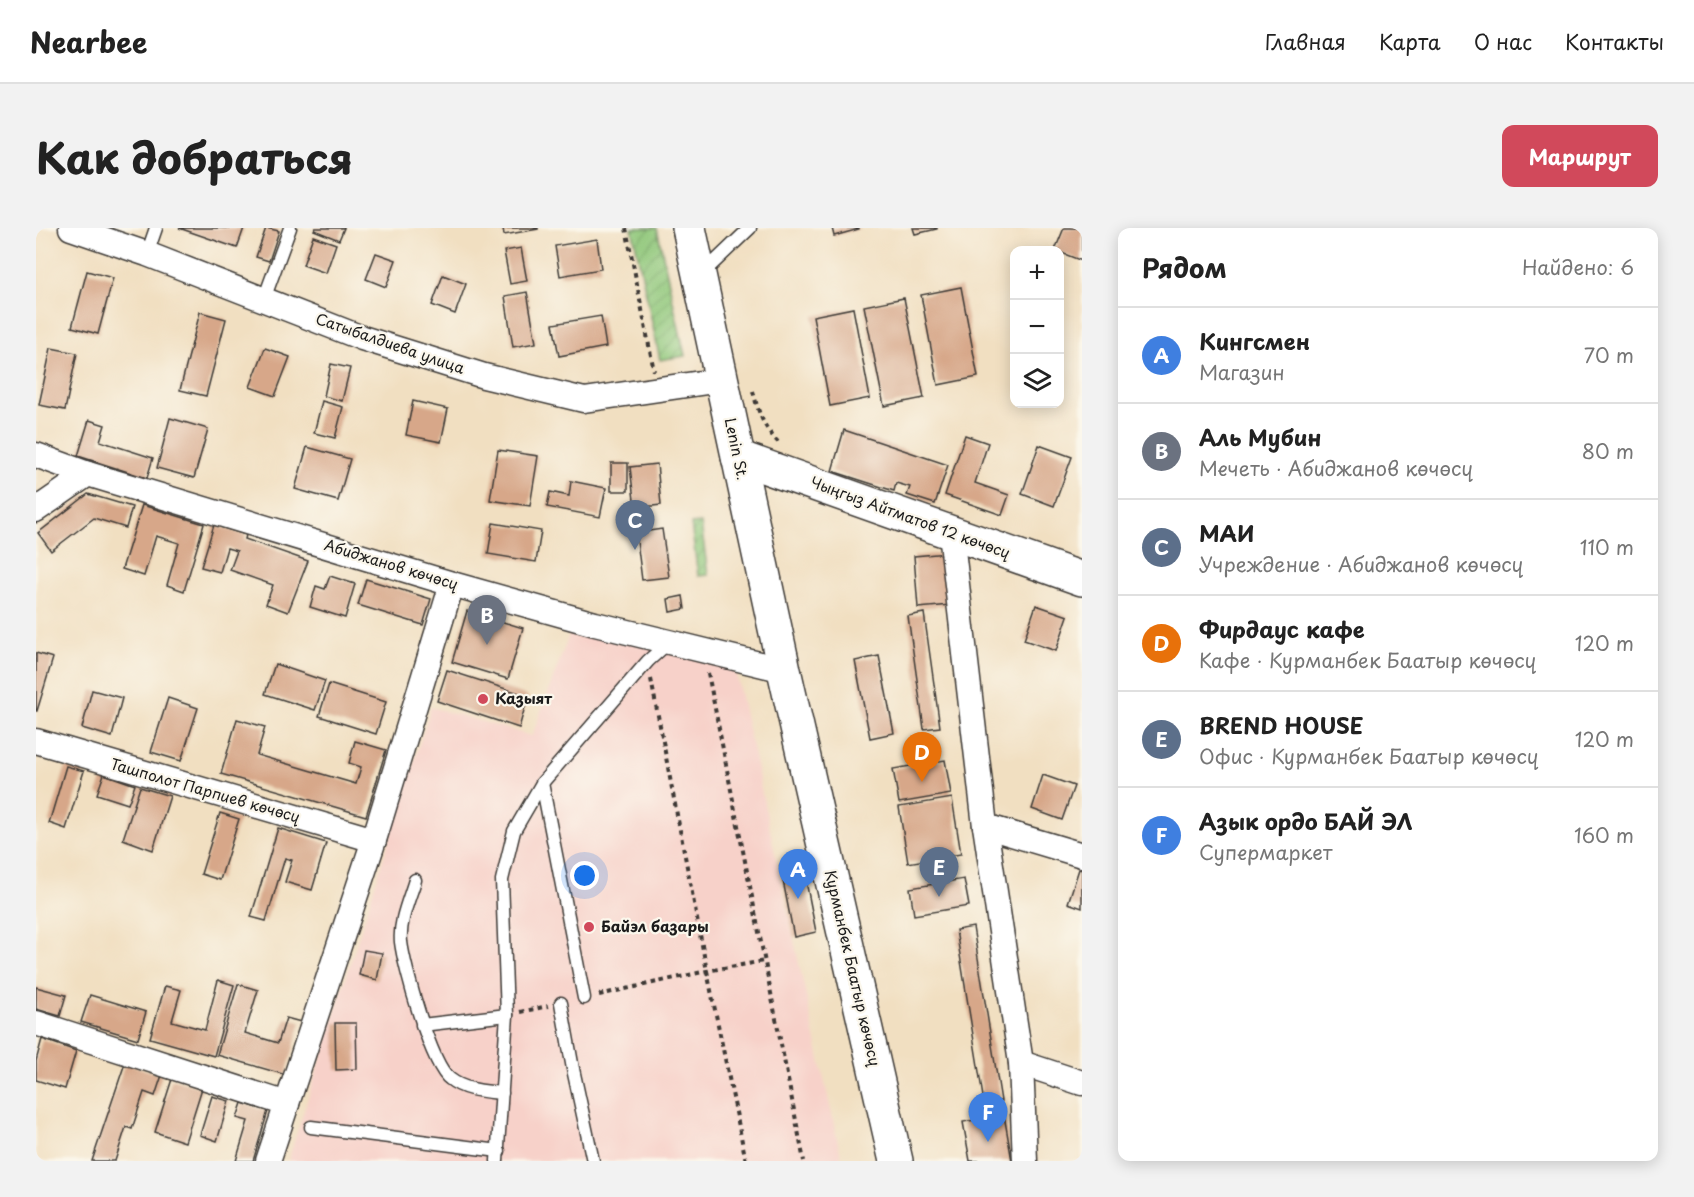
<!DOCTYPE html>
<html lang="ru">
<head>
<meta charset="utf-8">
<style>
	body { margin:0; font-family:"Playpen Sans",sans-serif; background:#f2f2f2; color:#222 }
	.controls { position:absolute; right:18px; top:18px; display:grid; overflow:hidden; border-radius:12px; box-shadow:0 3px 15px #0003 }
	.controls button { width:54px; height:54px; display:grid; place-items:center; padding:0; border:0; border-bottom:2px solid #e0e0e0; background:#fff; color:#222; font:30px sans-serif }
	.you { position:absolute; left:549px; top:648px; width:21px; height:21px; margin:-15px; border:4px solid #fff; border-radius:50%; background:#1a73e8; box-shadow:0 0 0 9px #1a73e833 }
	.badge { display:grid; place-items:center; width:39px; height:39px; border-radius:50%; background:#d1495b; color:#fff; font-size:20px; font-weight:700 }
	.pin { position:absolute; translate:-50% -50px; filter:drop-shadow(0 2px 3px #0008) }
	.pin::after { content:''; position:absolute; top:32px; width:21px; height:18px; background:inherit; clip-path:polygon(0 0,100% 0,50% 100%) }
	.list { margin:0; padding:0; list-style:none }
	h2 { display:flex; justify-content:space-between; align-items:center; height:78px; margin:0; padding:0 24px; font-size:26px }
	h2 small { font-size:20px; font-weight:400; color:#767676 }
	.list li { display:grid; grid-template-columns:39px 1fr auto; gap:18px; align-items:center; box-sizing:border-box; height:96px; padding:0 24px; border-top:2px solid #e0e0e0 }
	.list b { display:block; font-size:22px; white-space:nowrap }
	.list p { margin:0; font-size:20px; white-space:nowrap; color:#767676 }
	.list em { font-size:20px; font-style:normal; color:#767676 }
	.icon { flex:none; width:33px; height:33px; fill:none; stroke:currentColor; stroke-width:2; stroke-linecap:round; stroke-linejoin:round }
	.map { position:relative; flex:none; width:1046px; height:933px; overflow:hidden; border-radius:12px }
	header { display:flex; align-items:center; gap:36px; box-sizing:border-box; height:84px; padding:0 30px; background:#fff; border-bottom:2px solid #e0e0e0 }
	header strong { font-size:28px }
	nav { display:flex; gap:33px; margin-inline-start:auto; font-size:21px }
	.intro { display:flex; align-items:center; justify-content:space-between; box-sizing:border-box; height:144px; padding:0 36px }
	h1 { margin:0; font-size:42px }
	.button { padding:15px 27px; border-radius:12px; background:#d1495b; color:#fff; font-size:21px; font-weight:700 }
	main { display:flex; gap:36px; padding:0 36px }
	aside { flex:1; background:#fff; border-radius:12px; box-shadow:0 3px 15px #0003 }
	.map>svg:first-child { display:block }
</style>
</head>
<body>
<header>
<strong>Nearbee</strong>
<nav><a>Главная</a><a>Карта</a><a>О нас</a><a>Контакты</a></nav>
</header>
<div class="intro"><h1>Как добраться</h1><a class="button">Маршрут</a></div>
<main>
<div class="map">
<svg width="1046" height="933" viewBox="0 0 1046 933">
	<defs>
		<pattern id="garden-furrows" width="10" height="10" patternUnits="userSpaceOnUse" patternTransform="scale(1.5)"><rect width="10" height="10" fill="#91c87b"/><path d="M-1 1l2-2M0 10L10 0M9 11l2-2" fill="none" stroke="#7cab6a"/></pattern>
	</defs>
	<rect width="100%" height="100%" fill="#fbf7ec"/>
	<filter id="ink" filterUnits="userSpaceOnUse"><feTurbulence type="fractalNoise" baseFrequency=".0167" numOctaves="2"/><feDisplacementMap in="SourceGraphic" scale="12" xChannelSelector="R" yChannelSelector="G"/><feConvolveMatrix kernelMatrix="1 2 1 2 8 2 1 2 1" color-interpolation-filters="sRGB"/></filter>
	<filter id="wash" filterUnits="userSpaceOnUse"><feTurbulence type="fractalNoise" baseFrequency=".008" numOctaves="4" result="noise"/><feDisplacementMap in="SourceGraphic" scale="24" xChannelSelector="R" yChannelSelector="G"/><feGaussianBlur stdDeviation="1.35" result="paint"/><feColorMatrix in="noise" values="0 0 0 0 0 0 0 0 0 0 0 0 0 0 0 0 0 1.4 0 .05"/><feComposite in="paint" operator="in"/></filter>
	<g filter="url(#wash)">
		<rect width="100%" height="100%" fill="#f1dfc1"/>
		<!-- built -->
		<path fill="#f7d1c9" d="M537,396L699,441L806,933H252L395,479L496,508Z"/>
		<!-- garden -->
		<g fill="url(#garden-furrows)" stroke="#56724c" stroke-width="1.5">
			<path d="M596,0H621L649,128L624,132Z"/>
			<path d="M665,295L672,347L662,348L655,296Z"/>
		</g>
		<g id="blocks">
			<!-- building -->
			<g fill="#d7a789">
				<path d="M143,0H208L201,20Z"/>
				<path d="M230,0L243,3L233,33L220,29Z"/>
				<path d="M279,0H308L303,12L278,2Z"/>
				<path d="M467,0H502V1L468,7Z"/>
				<path d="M796,0H823V1L798,8Z"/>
				<path d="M877,0H901V1L879,6Z"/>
				<path d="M1028,0H1046V33L1023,24V22H1019Z"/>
				<path d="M277,8L300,16L290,45L267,37Z"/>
				<path d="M561,11L565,41L524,48L519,18Z"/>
				<path d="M485,20L491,53L474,56L468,23Z"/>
				<path d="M340,25L360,32L350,59L330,51Z"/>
				<path d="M51,43L77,50L62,106L36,99Z"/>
				<path d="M407,47L430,56L419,86L396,77Z"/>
				<path d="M925,59L942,149L902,157L885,67Z"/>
				<path d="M491,64L500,115L477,119L469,68Z"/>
				<path d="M868,70L888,170L848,178L828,78Z"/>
				<path d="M817,80L834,170L794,178L777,88Z"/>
				<path d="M164,84L190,91L170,168L144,162Z"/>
				<path d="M565,88L570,119L523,128L517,96Z"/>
				<path d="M15,120L41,125L29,182L3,177Z"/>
				<path d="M229,120L254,129L239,168L214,159Z"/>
				<path d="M295,136L314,140L306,173L288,168Z"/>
				<path d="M286,173L307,179L299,210L278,205Z"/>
				<path d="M377,173L412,181L405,214L370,207Z"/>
				<path d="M134,190L172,201L158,250L121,240Z"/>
				<path d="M53,192L69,197L64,213L117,230L111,250L42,228Z"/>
				<path d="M808,202L912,237L899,276L871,267L874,259L860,255L858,263L796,243Z"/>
				<path d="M929,207L952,215L939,255L973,267L966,287L909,267Z"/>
				<path d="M1003,217L1036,229L1018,278L986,266Z"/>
				<path d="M271,219L314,231L302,273L259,261Z"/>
				<path d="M462,222L502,228L494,278L454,272Z"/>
				<rect x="575" y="235" width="17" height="28"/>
				<path d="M621,236L625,277L599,280L594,239Z"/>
				<path d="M535,253L570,260L564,289L511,279L514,264L533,268Z"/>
				<path d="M52,266L96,279L90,300L58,290L15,323L2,305Z"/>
				<path d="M106,277L168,296L148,363L131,357L143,315L120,308L108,348L86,341Z"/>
				<path d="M457,295L505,303L500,334L452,326Z"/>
				<path d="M178,297L210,307L209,311L272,333L252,384L230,376L237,357L194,342L201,323L191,320L184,344L165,339Z"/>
				<path d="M626,301L633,349L606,352L600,305Z"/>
				<path d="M911,325L915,377L882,380L878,328Z"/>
				<path d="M294,348L319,356L309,390L274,379L280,358L289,361Z"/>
				<path d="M330,351L395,371L387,397L322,377Z"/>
				<path d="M647,368L649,381L634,384L632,371Z"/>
				<path d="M1000,377L1032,388L1020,423L988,412Z"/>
				<path d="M431,383L487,400L472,451L416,434Z"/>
				<path d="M888,385L904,499L888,501L872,388Z"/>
				<path d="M0,425L17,430L1,483H0Z"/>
				<path d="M843,428L858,505L834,510L819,433Z"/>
				<path d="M239,436L289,453L279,482L229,466Z"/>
				<path d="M411,442L492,468L483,500L401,473Z"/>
				<path d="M293,456L350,474L340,506L283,488Z"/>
				<path d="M56,462L86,470L76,509L46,500Z"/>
				<path d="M132,470L162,480L145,533L115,524Z"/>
				<path d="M201,491L229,499L221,527L320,556L325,539L313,535L319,513L350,522L330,588L185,546Z"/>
				<path d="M909,532L915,566L863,575L857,541Z"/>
				<path d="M30,538L48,543L30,601L13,595Z"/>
				<path d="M68,546L99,557L92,576L61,566Z"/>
				<path d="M1007,547L1038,558L1026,592L996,581Z"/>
				<path d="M104,559L134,568L117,622L87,611Z"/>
				<path d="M916,570L925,626L872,635L863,579Z"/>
				<path d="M184,585L203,591L184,652L165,646Z"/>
				<path d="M242,600L290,615L276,662L249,654L256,632L249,630L230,693L215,689Z"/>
				<path d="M766,633L780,704L758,709L744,637Z"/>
				<path d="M1043,641L1046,642V680L1032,675Z"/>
				<path d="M928,651L933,678L878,687L874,660Z"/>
				<path d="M937,699L965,873L948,875L920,702Z"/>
				<path d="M328,722L346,725L341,752L323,747Z"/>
				<path d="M182,752L198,757L178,828L114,810L129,758L145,762L136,793L169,802Z"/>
				<path d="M202,756L222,762L209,805L242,815L250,790L265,794L250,847L181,827Z"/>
				<path d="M0,759L30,767L24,788L0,781Z"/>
				<path d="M54,767L110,784L102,811L45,794Z"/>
				<path d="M299,795H320L321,841L300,842Z"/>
				<path d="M6,811L40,823L29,861L0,852V833Z"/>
				<path d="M89,835L126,847L119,868L108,864L96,901L90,899L79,933H56Z"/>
				<path d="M136,851L166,860L149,914L119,904Z"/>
				<path d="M176,868L193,873L181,913L164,907Z"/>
				<path d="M206,875L232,883L217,933H200L212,893L201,890Z"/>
				<path d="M968,887L976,933H934L927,894Z"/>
			</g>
		</g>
	</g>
	<g filter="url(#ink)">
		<use href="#blocks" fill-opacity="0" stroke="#3c3935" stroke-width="1.5"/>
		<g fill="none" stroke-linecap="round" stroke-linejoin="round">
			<defs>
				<g id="service">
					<path d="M111,26L120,0"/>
					<path d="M667,45L714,0"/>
					<path d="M228,71L254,0"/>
					<path d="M506,555L548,770"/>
					<path d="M379,652C373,672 363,693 365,714C368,739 395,837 414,851C429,863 449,863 466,865"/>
					<path d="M525,775L537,841L557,933"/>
					<path d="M386,797L471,787"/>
					<path d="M275,899L463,923"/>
					<path d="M461,933L471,787L466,652L478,603L506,555L612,433L633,414"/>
				</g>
				<g id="minor">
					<path d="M35,0L111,26L326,110L448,148L548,172L685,152"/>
					<path d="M0,227L52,246L416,356L559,396L748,442"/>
					<path d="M0,282L52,246"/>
					<path d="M915,305L949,598L985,835L989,933"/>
					<path d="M0,513L338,612"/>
					<path d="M949,598L1046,627"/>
					<path d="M0,795L251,876"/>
					<path d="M985,835L1046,855"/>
					<path d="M232,933L338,612L416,356"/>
				</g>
				<path id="secondary" d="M702,229L1046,351"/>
				<path id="trunk" d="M653,0L748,442L860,933"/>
			</defs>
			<!-- service casing -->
			<use href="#service" stroke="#3c3935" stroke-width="15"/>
			<!-- minor casing -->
			<use href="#minor" stroke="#3c3935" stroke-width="27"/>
			<!-- secondary casing -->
			<use href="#secondary" stroke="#3c3935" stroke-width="36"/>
			<!-- trunk casing -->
			<use href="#trunk" stroke="#3c3935" stroke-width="36"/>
			<!-- path -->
			<g stroke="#3c3935" stroke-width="4" stroke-dasharray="4.5 4.5" stroke-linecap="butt">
				<path d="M590,0L618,143"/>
				<path d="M717,163C722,183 727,199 742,214"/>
				<path d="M672,445L768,933"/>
				<path d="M615,451L671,743L710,933"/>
				<path d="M563,767L671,743L728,733"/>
				<path d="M484,784L512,778"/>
			</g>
			<!-- service -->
			<use href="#service" stroke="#fff" stroke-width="12"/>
			<!-- minor -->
			<use href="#minor" stroke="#fff" stroke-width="24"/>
			<!-- secondary -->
			<use href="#secondary" stroke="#fff" stroke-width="33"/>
			<!-- trunk -->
			<use href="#trunk" stroke="#fff" stroke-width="33"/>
		</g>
	</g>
	<!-- markers -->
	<g fill="#d1495b" stroke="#fbf7ec" stroke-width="2">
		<circle cx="447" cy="471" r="6"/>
		<circle cx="553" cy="699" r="6"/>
	</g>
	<g text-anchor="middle" stroke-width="4.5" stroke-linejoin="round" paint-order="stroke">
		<!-- street labels -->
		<g font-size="15" fill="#1c1c1c" stroke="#fbf7ec">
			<text transform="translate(354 116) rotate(19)" y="5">Сатыбалдиева улица</text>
			<text transform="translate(700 221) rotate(78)" y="5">Lenin St.</text>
			<text transform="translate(874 290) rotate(20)" y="5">Чыңгыз Айтматов 12 көчөсү</text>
			<text transform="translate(355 337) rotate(17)" y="5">Абиджанов көчөсү</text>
			<text transform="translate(169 563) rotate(16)" y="5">Ташполот Парпиев көчөсү</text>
			<text transform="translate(816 740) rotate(77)" y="5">Курманбек Баатыр көчөсү</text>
		</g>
		<!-- poi labels -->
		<g font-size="15" font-weight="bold" fill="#1c1c1c" stroke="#fbf7ec" text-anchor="start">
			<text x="459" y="476">Казыят</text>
			<text x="565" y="704">Байэл базары</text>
		</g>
	</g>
</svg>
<div class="controls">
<button>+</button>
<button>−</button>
<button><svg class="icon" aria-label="layers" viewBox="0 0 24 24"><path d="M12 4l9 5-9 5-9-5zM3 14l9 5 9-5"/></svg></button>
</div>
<div class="you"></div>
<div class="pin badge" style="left:762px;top:671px;background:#3f7fe0">A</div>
<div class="pin badge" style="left:451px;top:417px;background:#6b7280">B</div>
<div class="pin badge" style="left:599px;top:322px;background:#5c6f8a">C</div>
<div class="pin badge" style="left:886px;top:554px;background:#e8710a">D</div>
<div class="pin badge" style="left:903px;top:669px;background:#5c6f8a">E</div>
<div class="pin badge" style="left:952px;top:914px;background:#3f7fe0">F</div>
</div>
<aside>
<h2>Рядом<small>Найдено: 6</small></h2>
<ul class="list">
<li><span class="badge" style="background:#3f7fe0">A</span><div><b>Кингсмен</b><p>Магазин</p></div><em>70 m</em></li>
<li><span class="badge" style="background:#6b7280">B</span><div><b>Аль Мубин</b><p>Мечеть · Абиджанов көчөсү</p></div><em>80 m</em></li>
<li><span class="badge" style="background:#5c6f8a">C</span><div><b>МАИ</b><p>Учреждение · Абиджанов көчөсү</p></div><em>110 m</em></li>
<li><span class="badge" style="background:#e8710a">D</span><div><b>Фирдаус кафе</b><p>Кафе · Курманбек Баатыр көчөсү</p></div><em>120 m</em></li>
<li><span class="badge" style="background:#5c6f8a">E</span><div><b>BREND HOUSE</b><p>Офис · Курманбек Баатыр көчөсү</p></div><em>120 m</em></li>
<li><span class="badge" style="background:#3f7fe0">F</span><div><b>Азык ордо БАЙ ЭЛ</b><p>Супермаркет</p></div><em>160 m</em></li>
</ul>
</aside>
</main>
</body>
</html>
